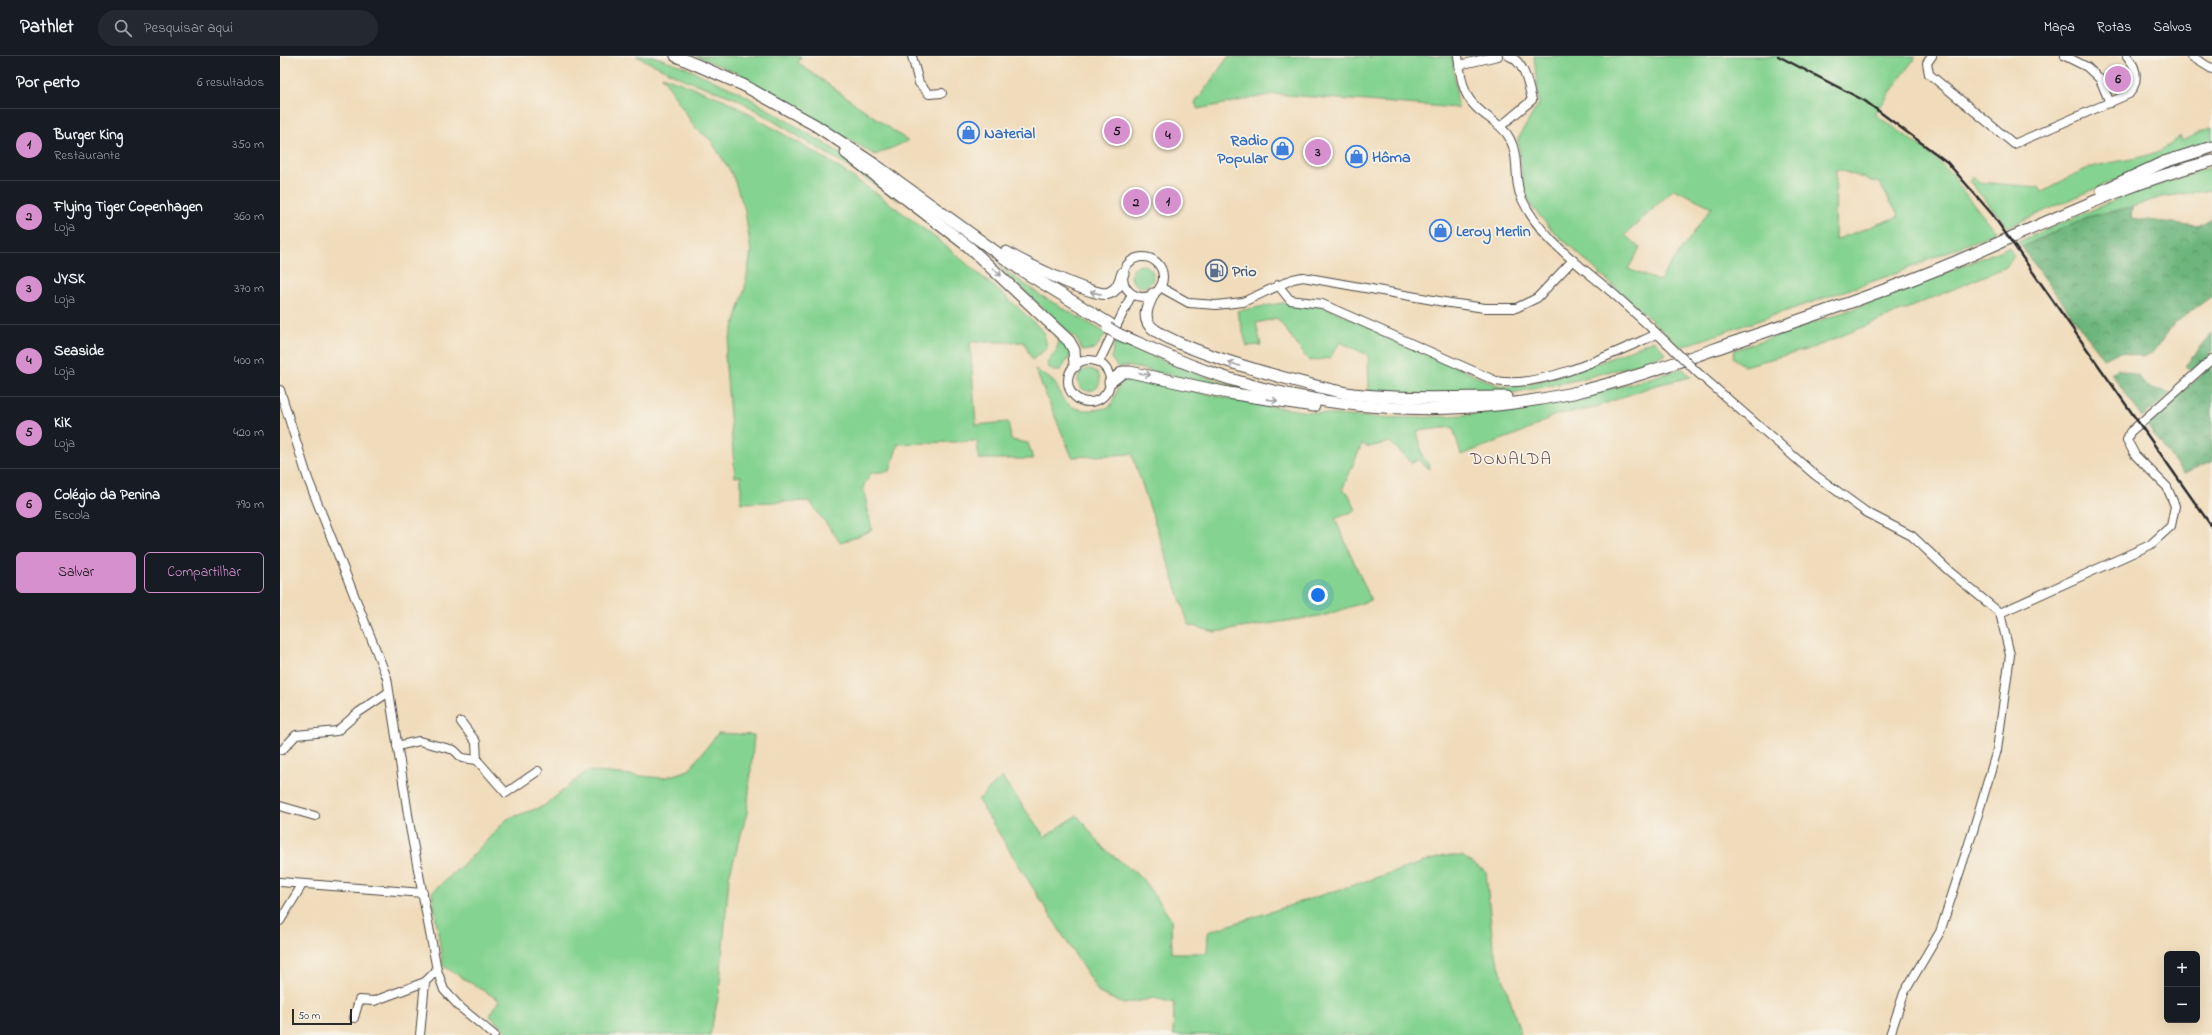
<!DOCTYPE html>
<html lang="pt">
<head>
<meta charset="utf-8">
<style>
	body { margin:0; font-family:"Indie Flower",sans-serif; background:#242831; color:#f1f3f6 }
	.controls { position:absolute; right:12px; bottom:12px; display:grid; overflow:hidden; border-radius:6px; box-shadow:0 4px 16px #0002 }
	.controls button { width:36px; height:36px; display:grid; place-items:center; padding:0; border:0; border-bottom:1px solid #363941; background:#171b24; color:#f1f3f6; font:20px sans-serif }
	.scale { position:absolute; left:12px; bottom:10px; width:60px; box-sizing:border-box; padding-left:4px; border:2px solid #2b2b2b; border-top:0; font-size:11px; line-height:14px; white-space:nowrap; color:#2b2b2b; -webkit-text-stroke:3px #f7f3e8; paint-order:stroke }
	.you { position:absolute; left:1038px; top:539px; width:14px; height:14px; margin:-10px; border:3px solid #fff; border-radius:50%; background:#1a73e8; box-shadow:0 0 0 6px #1a73e833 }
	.badge { display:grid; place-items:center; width:26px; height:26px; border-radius:50%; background:#d690ce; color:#111; font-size:13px; font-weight:700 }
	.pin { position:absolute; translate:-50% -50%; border:2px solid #fff; box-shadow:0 1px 4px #0006 }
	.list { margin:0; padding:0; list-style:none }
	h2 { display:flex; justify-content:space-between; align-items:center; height:52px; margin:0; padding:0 16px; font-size:17px }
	h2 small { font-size:13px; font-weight:400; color:#9ea1a6 }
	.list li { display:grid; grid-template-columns:26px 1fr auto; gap:12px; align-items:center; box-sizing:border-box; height:72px; padding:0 16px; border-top:1px solid #363941 }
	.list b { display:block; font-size:15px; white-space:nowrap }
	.list p { margin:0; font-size:13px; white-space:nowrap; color:#9ea1a6 }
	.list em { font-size:13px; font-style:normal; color:#9ea1a6 }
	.actions { display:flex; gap:8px; padding:12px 16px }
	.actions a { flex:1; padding:9px 0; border:1px solid #d690ce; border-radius:6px; text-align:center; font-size:14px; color:#d690ce }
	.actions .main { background:#d690ce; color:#111 }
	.icon { flex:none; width:22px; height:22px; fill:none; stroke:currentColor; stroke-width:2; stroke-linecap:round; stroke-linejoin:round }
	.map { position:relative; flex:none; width:1932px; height:979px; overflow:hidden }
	header { display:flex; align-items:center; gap:24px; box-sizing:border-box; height:56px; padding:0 20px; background:#171b24; border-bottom:1px solid #363941 }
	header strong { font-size:19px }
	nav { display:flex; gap:22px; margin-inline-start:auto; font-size:14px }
	.search { width:280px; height:36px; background:#242831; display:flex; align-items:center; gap:10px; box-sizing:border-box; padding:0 14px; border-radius:22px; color:#9ea1a6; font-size:15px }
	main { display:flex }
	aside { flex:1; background:#171b24 }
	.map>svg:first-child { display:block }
</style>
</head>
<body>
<header>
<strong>Pathlet</strong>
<div class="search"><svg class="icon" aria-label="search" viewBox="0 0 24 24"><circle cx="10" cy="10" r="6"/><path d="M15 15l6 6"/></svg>Pesquisar aqui</div>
<nav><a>Mapa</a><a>Rotas</a><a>Salvos</a></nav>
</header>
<main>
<aside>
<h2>Por perto<small>6 resultados</small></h2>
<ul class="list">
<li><span class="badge">1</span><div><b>Burger King</b><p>Restaurante</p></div><em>350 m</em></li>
<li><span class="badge">2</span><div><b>Flying Tiger Copenhagen</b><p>Loja</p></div><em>360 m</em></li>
<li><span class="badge">3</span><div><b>JYSK</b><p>Loja</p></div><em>370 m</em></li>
<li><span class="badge">4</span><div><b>Seaside</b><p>Loja</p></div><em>400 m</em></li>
<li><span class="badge">5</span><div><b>KiK</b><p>Loja</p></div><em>420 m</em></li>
<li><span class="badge">6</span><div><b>Colégio da Penina</b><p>Escola</p></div><em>790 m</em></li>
</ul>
<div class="actions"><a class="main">Salvar</a><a>Compartilhar</a></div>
</aside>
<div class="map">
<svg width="1932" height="979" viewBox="0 0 1932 979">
	<defs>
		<pattern id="forest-crowns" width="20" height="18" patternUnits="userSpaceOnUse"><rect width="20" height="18" fill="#6cb57b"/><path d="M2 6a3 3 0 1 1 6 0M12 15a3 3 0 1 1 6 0" fill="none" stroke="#599365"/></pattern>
	</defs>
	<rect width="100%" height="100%" fill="#f7f3e8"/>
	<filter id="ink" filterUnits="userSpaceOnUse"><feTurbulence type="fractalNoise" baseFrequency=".025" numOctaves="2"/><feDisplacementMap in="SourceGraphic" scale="8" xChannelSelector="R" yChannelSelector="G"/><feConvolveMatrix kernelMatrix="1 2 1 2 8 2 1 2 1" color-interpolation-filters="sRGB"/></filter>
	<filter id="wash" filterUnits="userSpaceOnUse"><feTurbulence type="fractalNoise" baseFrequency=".012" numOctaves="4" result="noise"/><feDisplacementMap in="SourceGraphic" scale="16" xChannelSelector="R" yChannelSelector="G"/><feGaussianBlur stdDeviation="0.9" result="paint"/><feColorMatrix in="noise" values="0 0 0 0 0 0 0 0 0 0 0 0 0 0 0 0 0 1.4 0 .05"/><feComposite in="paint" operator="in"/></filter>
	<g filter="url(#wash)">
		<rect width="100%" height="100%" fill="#f0dbba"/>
		<!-- green -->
		<g fill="#85d391" stroke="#587f5e" fill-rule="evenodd">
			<path d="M356,0H373L402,10L461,37L555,94L619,145L561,106L457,43L403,23Z"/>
			<path d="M416,0H521L518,7L628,85L595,99L455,16Z"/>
			<path d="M1172,0L1178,52L994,38L918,53L915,47L948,1Z"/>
			<path d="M1254,0H1636L1595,58L1643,92L1674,120L1679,130L1716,176L1617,217L1401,291L1272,174L1251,150L1244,136L1238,83L1259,47ZM1556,113L1599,127L1619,160L1555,184ZM1394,133L1432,151L1379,225L1348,213L1360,192L1345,179Z"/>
			<path d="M382,20L445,44L546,103L600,140L661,186L732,246L764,276L767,292L752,304L744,286H690L696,369L728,366L731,384L748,387L753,403H699L697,385L618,388L610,415L591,417L583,431L592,474L561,487L529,445L461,447V420L455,421L445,299L465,232L471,196L465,154L452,118L430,83L415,72Z"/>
			<path d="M1932,71V87L1894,98L1728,171L1689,125L1693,121L1698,126L1759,131L1762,136C1778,128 1795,116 1812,111C1843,102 1876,105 1900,80L1902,85Z"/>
			<path d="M1932,111V134L1881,141L1852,151L1807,161L1742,191L1738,186L1851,137Z"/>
			<path d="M1729,191L1734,200L1726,211L1533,292L1464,310L1453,301L1455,294L1587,248Z"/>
			<path d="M712,205L760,239L826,277L815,293L803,295L797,284Z"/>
			<circle cx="862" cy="220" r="11"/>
			<path d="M1002,247H1027L1047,252L1211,327L1227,331L1248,329L1321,306L1374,284L1386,298L1354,309L1297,324L1228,338L1172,340L1089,335L1088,299L1060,286L1050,302L1029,305L997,262L976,267L981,289L967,290L957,255Z"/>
			<path d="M780,282L790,294V300L780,315H774L769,312L767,307L776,295Z"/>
			<path d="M836,283C880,305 925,322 973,336L857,312L845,310L838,312L831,302Z"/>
			<path d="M1402,312L1411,321L1376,329L1310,353L1275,359L1250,373L1181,399L1173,371L1137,375L1143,402L1149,408L1150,413L1138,404L1132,407L1110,386L1089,391L1082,388L1062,434L1068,437L1076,454L1055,463L1091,544L1046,559L935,576L909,569L852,398L792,401L755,313C761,317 769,321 774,326C777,329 779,335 781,340C792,358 812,355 830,351C836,341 837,324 849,322C927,337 1008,358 1087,361C1195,366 1301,345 1402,312Z"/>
			<circle cx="809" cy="324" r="11"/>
			<path d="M438,677L474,679L467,757L449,821L439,938L430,979H231L210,960L219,944L163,910L152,836L190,802L227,763L264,750L307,715L383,722L409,714Z"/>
			<path d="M722,721L765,781L797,759L824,793L861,821L891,863L892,897H927L928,876L1163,800H1182L1206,816L1213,890L1241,979H893L894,947L874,942L844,948L819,937L698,744Z"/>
		</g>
		<!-- forest -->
		<g fill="url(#forest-crowns)" stroke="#4c7053">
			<path d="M1852,151L1851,162L1918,170L1932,162V240L1895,267L1872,297L1863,301L1840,296L1823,303L1742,191L1807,161Z"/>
			<path d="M1932,277V296L1915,315L1905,310Z"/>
			<path d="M1932,309V406L1903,417L1867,369Z"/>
			<path d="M1838,313L1858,320L1868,331L1891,337L1862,361L1831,317Z"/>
		</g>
	</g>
	<g filter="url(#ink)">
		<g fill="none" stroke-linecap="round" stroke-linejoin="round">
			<defs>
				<g id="minor">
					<path d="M632,0L639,27L649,38L662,37"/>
					<path d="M1178,0C1180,13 1181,29 1188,41C1198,59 1221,65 1230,83C1240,102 1233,125 1242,143C1259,181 1298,208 1329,234C1349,251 1368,269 1387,287"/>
					<path d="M1652,0L1647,7L1649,18L1734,88L1849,38C1859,25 1857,12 1847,0"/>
					<path d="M1785,0L1807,11L1820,23L1830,47"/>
					<path d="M1911,0L1932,13"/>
					<path d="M1179,9L1218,0"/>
					<path d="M1221,70L1252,44C1248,29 1245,6 1229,0"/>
					<circle cx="863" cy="221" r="20"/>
					<path d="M998,229L1010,244L1042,248L1216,325C1260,334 1336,296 1377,278"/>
					<path d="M880,231L909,247L936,249L963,246L1013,223L1023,221L1170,247L1205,252H1236L1257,242L1293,204"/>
					<circle cx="809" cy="325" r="21"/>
					<path d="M819,306L852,238"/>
					<path d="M1418,317L1535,419L1586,456L1632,480L1669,515L1720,557L1730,599L1717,694L1693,775L1660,876L1624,937L1610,979"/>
					<path d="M0,334L28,423L107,622L130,771L157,914L164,934L181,952L214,979"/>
					<path d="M1720,557L1870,489L1891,470L1895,450L1887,431L1855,399L1847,384L1850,376L1856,371L1932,303"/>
					<path d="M181,666L196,686L197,704"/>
					<path d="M117,690L139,685L174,694L182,702L197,704L226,737L258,715"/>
					<path d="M2,694L16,679L57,675L79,656L109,636"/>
					<path d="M0,750L35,760"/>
					<path d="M0,826L143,837"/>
					<path d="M0,865L22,829"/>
					<path d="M74,962L79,944L94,945L145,926"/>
					<path d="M140,979L145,926L157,914"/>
				</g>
				<g id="major">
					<path d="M396,0L463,29L535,69L594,108L741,214L830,268"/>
					<path d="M566,97L689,191L789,285L794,294L795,310"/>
					<path d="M1822,135L1884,106L1932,91"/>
					<path d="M726,196C741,205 816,243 829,237C838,234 840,225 843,217"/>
					<path d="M873,238C869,247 863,257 868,267C882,292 1040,333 1073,338C1124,344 1176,341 1227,341"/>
					<path d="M838,278C868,291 898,305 929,316C1045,357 1173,363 1293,337C1349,324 1403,304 1458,285C1531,260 1604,236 1675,206C1760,170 1842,128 1932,105"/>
					<path d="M830,326L843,316H850L948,337L1034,350"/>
				</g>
			</defs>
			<!-- minor casing -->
			<use href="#minor" stroke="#494540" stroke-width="10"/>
			<!-- major casing -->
			<use href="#major" stroke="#494540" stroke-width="13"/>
			<!-- minor -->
			<use href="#minor" stroke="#fff" stroke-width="8"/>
			<!-- major -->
			<use href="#major" stroke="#fff" stroke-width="11"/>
			<!-- rail -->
			<path stroke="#2b2b2b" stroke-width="2.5" d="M1498,0L1585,45L1667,106L1712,158L1932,471"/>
			<defs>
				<path id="minor-bridge" d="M1387,287L1418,317"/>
				<path id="major-bridge" d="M828,272L838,278"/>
			</defs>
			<!-- minor-bridge casing -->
			<use href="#minor-bridge" stroke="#494540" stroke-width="10" stroke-linecap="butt"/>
			<!-- major-bridge casing -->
			<use href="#major-bridge" stroke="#494540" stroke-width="13" stroke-linecap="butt"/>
			<!-- minor-bridge -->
			<use href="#minor-bridge" stroke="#fff" stroke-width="8"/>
			<!-- major-bridge -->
			<use href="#major-bridge" stroke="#fff" stroke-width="11"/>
		</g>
		<!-- one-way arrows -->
		<defs><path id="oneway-shaft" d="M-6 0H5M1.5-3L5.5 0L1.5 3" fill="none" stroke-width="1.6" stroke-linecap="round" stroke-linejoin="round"/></defs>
		<g stroke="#a0a0a0">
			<use href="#oneway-shaft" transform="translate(717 216) rotate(42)"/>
			<use href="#oneway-shaft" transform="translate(816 237) rotate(-167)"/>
			<use href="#oneway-shaft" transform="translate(954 308) rotate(-161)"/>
			<use href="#oneway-shaft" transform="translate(865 318) rotate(11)"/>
			<use href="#oneway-shaft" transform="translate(992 344) rotate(8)"/>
		</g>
	</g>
	<!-- icons -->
	<defs>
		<symbol id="shop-ring" viewBox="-11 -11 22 22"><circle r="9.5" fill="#f7f3e8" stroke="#3f7fe0" stroke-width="1.5"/><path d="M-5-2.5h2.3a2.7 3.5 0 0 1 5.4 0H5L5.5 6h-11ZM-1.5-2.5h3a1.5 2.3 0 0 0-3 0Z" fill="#3f7fe0"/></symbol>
		<symbol id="fuel-ring" viewBox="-11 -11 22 22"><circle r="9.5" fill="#f7f3e8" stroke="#5c6f8a" stroke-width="1.5"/><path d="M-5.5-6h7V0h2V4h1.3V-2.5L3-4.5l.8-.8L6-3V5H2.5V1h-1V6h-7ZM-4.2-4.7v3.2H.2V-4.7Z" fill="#5c6f8a"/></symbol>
	</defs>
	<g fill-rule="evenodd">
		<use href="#shop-ring" x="676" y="64" width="25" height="25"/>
		<use href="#shop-ring" x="990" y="80" width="25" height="25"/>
		<use href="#shop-ring" x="1064" y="88" width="25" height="25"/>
		<use href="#shop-ring" x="1148" y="162" width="25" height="25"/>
		<use href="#fuel-ring" x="924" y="202" width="25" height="25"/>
	</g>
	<g text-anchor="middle" stroke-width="3.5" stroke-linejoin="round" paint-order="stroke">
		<!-- shop labels -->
		<g font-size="16" font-weight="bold" fill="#366cbe" stroke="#f7f3e8" text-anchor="start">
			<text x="704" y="82">Naterial</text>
			<text x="988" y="89" text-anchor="end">Radio<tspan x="988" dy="18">Popular</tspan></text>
			<text x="1092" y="106">Hôma</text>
			<text x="1176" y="180">Leroy Merlin</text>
		</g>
		<!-- service labels -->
		<g font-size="16" font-weight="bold" fill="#4e5e75" stroke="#f7f3e8" text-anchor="start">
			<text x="952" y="220">Prio</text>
		</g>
		<!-- neighbourhood labels -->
		<g font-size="17" letter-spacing="1" fill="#6c4d4a" stroke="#f7f3e8">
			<text x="1231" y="408">DONALDA</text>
		</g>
	</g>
</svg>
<div class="controls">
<button>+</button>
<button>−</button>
</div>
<div class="scale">50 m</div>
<div class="you"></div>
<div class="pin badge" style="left:888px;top:145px">1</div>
<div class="pin badge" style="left:856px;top:146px">2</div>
<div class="pin badge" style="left:1038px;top:96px">3</div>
<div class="pin badge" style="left:888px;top:79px">4</div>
<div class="pin badge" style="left:837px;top:75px">5</div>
<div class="pin badge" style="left:1838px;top:23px">6</div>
</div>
</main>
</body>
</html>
